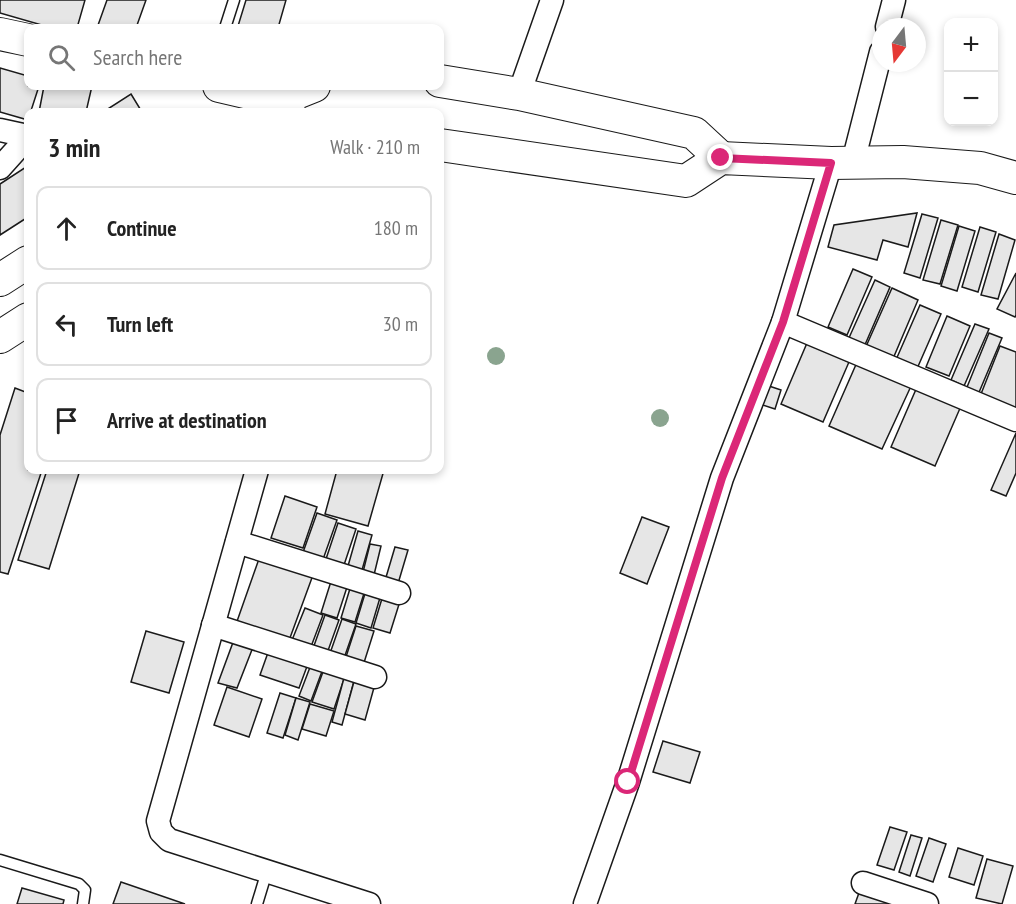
<!DOCTYPE html>
<html lang="en">
<head>
<meta charset="utf-8">
<style>
	body { margin:0; font-family:"PT Sans Narrow",sans-serif; background:#f6f6f6; color:#222 }
	.controls { position:absolute; right:18px; top:18px; display:grid; overflow:hidden; border-radius:12px; box-shadow:0 3px 9px #0003 }
	.controls button { width:54px; height:54px; display:grid; place-items:center; padding:0; border:0; border-bottom:2px solid #e0e0e0; background:#fff; color:#222; font:30px sans-serif }
	.compass { position:absolute; left:872px; top:18px; width:54px; height:54px; border-radius:50%; background:#fff; box-shadow:0 3px 9px #0003; rotate:196deg }
	.stop { position:absolute; width:18px; height:18px; margin:-14px; border:4px solid #db2777; border-radius:50%; background:#fff }
	.stop.end { background:#db2777; border-color:#fff; box-shadow:0 2px 6px #0008 }
	.list { margin:0; padding:0; list-style:none }
	h2 { display:flex; justify-content:space-between; align-items:center; height:78px; margin:0; padding:0 24px; font-size:26px }
	h2 small { font-size:20px; font-weight:400; color:#767676 }
	.list li { display:grid; grid-template-columns:39px 1fr auto; gap:18px; align-items:center; box-sizing:border-box; height:84px; margin:0 12px 12px; padding:0 12px; border:2px solid #e0e0e0; border-radius:12px }
	.list b { display:block; font-size:22px; white-space:nowrap }
	.list em { font-size:20px; font-style:normal; color:#767676 }
	.icon { flex:none; width:33px; height:33px; fill:none; stroke:currentColor; stroke-width:2; stroke-linecap:round; stroke-linejoin:round }
	.map { position:relative; flex:none; width:1016px; height:904px; overflow:hidden }
	.search { position:absolute; background:#fff; box-shadow:0 3px 9px #0003; left:24px; top:24px; width:420px; height:66px; display:flex; align-items:center; gap:15px; box-sizing:border-box; padding:0 21px; border-radius:12px; color:#767676; font-size:22px }
	.panel { position:absolute; background:#fff; box-shadow:0 3px 9px #0003; left:24px; top:108px; width:420px; height:366px; border-radius:12px }
	.map>svg:first-child { display:block }
</style>
</head>
<body>
<div class="map">
<svg width="1016" height="904" viewBox="0 0 1016 904">
	<rect width="100%" height="100%" fill="#fff"/>
	<!-- building -->
	<g fill="#e6e6e6" stroke="#1a1a1a" stroke-width="1.5">
		<path d="M0,0H85L77,28H52L0,13Z"/>
		<path d="M107,0H146L136,28H97Z"/>
		<path d="M246,0H286L278,28L238,26Z"/>
		<path d="M0,68L28,76V86H39L28,120L0,112Z"/>
		<path d="M44,86H92L86,112H39Z"/>
		<path d="M131,94L142,112H103Z"/>
		<path d="M26,167L28,170V217L0,235V184Z"/>
		<path d="M917,213L908,247L883,240L877,260L828,247L834,225Z"/>
		<path d="M922,214L938,218L920,278L904,273Z"/>
		<path d="M941,220L958,225L940,284L923,280Z"/>
		<path d="M959,226L975,231L957,291L941,286Z"/>
		<path d="M980,227L996,232L978,292L962,287Z"/>
		<path d="M999,234L1015,240L998,299L981,295Z"/>
		<path d="M853,269L872,277L847,335L828,327Z"/>
		<path d="M1016,273V315L1015,317L997,309Z"/>
		<path d="M875,280L890,287L864,347L848,340Z"/>
		<path d="M892,288L918,300L892,361L864,351Z"/>
		<path d="M920,305L941,314L916,371L895,362Z"/>
		<path d="M947,316L970,326L949,376L926,367Z"/>
		<path d="M975,324L989,329L964,386L951,380Z"/>
		<path d="M989,333L1002,338L977,397L965,392Z"/>
		<path d="M807,343L849,362L823,422L781,404Z"/>
		<path d="M1000,346L1016,352V413L979,399Z"/>
		<path d="M858,360L912,384L882,449L829,426Z"/>
		<path d="M766,385L781,390L775,409L760,404Z"/>
		<path d="M917,387L961,406L935,466L891,447Z"/>
		<path d="M15,388L28,393V470H42L8,574L0,572V435Z"/>
		<path d="M1016,433V473L1006,496L991,490Z"/>
		<path d="M47,470H80L49,569L18,560Z"/>
		<path d="M337,470H384L368,526L325,514Z"/>
		<path d="M285,496L317,507L303,548L271,538Z"/>
		<path d="M317,513L337,520L321,565L301,558Z"/>
		<path d="M642,517L669,527L647,584L620,573Z"/>
		<path d="M338,523L356,529L342,571L324,565Z"/>
		<path d="M358,531L372,535L360,577L346,573Z"/>
		<path d="M370,544L381,546L373,579L362,576Z"/>
		<path d="M395,547L408,550L397,587L384,584Z"/>
		<path d="M260,556L313,575L287,646L235,627Z"/>
		<path d="M333,575L349,581L337,618L321,613Z"/>
		<path d="M352,582L366,587L355,622L341,618Z"/>
		<path d="M367,587L382,591L371,628L356,623Z"/>
		<path d="M384,592L401,598L390,633L373,628Z"/>
		<path d="M305,608L323,615L309,652L290,645Z"/>
		<path d="M325,615L339,620L325,659L311,654Z"/>
		<path d="M342,619L356,624L342,664L328,659Z"/>
		<path d="M356,626L374,631L362,669L344,663Z"/>
		<path d="M146,631L184,642L169,693L131,682Z"/>
		<path d="M235,637L255,642L237,688L218,683Z"/>
		<path d="M270,647L309,661L299,688L260,675Z"/>
		<path d="M312,662L324,666L311,701L299,696Z"/>
		<path d="M324,669L345,676L334,709L312,702Z"/>
		<path d="M344,678L354,681L342,725L332,722Z"/>
		<path d="M355,678L375,684L365,720L345,714Z"/>
		<path d="M227,687L262,699L249,737L214,725Z"/>
		<path d="M280,693L296,698L283,738L267,733Z"/>
		<path d="M296,698L310,702L298,740L285,735Z"/>
		<path d="M310,704L334,711L326,736L302,729Z"/>
		<path d="M663,741L700,752L690,783L653,772Z"/>
		<path d="M890,827L907,832L894,870L877,865Z"/>
		<path d="M911,835L922,838L910,876L899,872Z"/>
		<path d="M929,838L946,844L933,882L916,876Z"/>
		<path d="M958,848L983,856L974,885L949,877Z"/>
		<path d="M987,859L1013,866L1002,904L976,898Z"/>
		<path d="M121,882L185,904H113Z"/>
		<path d="M22,888L64,900L63,904H17Z"/>
		<path d="M860,890L902,904H855Z"/>
	</g>
	<g fill="none" stroke-linecap="round" stroke-linejoin="round">
		<defs>
			<g id="lane">
				<path d="M225,28L234,0"/>
				<path d="M0,860L79,884L85,890L83,904"/>
				<path d="M257,904L267,871"/>
			</g>
			<g id="street">
				<path d="M887,27L894,0"/>
				<path d="M519,94L552,0"/>
				<path d="M0,130L23,135L26,139L0,168"/>
				<path d="M853,162L881,52"/>
				<path d="M783,322L1016,420"/>
				<path d="M257,470L158,821L161,832L169,840L369,904"/>
				<path d="M237,542L399,593"/>
				<path d="M213,625L375,677"/>
				<path d="M863,883L927,904"/>
				<path d="M585,904L628,782L722,478L783,322L831,163"/>
			</g>
			<g id="secondary">
				<path d="M0,34L28,40"/>
				<path d="M440,81L519,94L694,133L721,158"/>
				<path d="M219,86L279,100L289,112"/>
				<path d="M264,110L279,100L314,86"/>
				<path d="M440,145L686,181L721,158L831,163L903,162L980,168L1016,178"/>
				<path d="M0,280L28,262"/>
				<path d="M0,337L28,319"/>
			</g>
		</defs>
		<!-- lane casing -->
		<use href="#lane" stroke="#1a1a1a" stroke-width="13"/>
		<!-- street casing -->
		<use href="#street" stroke="#1a1a1a" stroke-width="25"/>
		<!-- secondary casing -->
		<use href="#secondary" stroke="#1a1a1a" stroke-width="34"/>
		<!-- lane -->
		<use href="#lane" stroke="#fff" stroke-width="10"/>
		<!-- street -->
		<use href="#street" stroke="#fff" stroke-width="22"/>
		<!-- secondary -->
		<use href="#secondary" stroke="#fff" stroke-width="32"/>
	</g>
	<!-- trees -->
	<g fill="#8aa48f">
		<circle cx="496" cy="356" r="9"/>
		<circle cx="660" cy="418" r="9"/>
	</g>
	<g fill="none" stroke-linecap="round" stroke-linejoin="round">
		<!-- route -->
		<path stroke="#db2777" stroke-width="8" d="M628,782L722,478L783,322L831,163L721,158"/>
	</g>
</svg>
<div class="controls">
<button>+</button>
<button>−</button>
</div>
<svg class="compass" viewBox="-18 -18 36 36"><path d="M0-13l5 13h-10z" fill="#e53935"/><path d="M0 13l5-13h-10z" fill="#767676"/></svg>
<div class="stop" style="left:628px;top:782px"></div>
<div class="stop end" style="left:721px;top:158px"></div>
<div class="search"><svg class="icon" aria-label="search" viewBox="0 0 24 24"><circle cx="10" cy="10" r="6"/><path d="M15 15l6 6"/></svg>Search here</div>
<section class="panel">
<h2>3 min<small>Walk · 210 m</small></h2>
<ul class="list">
<li><svg class="icon" aria-label="ahead" viewBox="0 0 24 24"><path d="M12 20V5M6 11l6-6 6 6"/></svg><div><b>Continue</b></div><em>180 m</em></li>
<li><svg class="icon" aria-label="left" viewBox="0 0 24 24"><path d="M17 20v-9H6M10 6l-5 5 5 5"/></svg><div><b>Turn left</b></div><em>30 m</em></li>
<li><svg class="icon" aria-label="arrive" viewBox="0 0 24 24"><path d="M6 21V4h12l-3 4 3 4H6"/></svg><div><b>Arrive at destination</b></div></li>
</ul>
</section>
</div>
</body>
</html>
